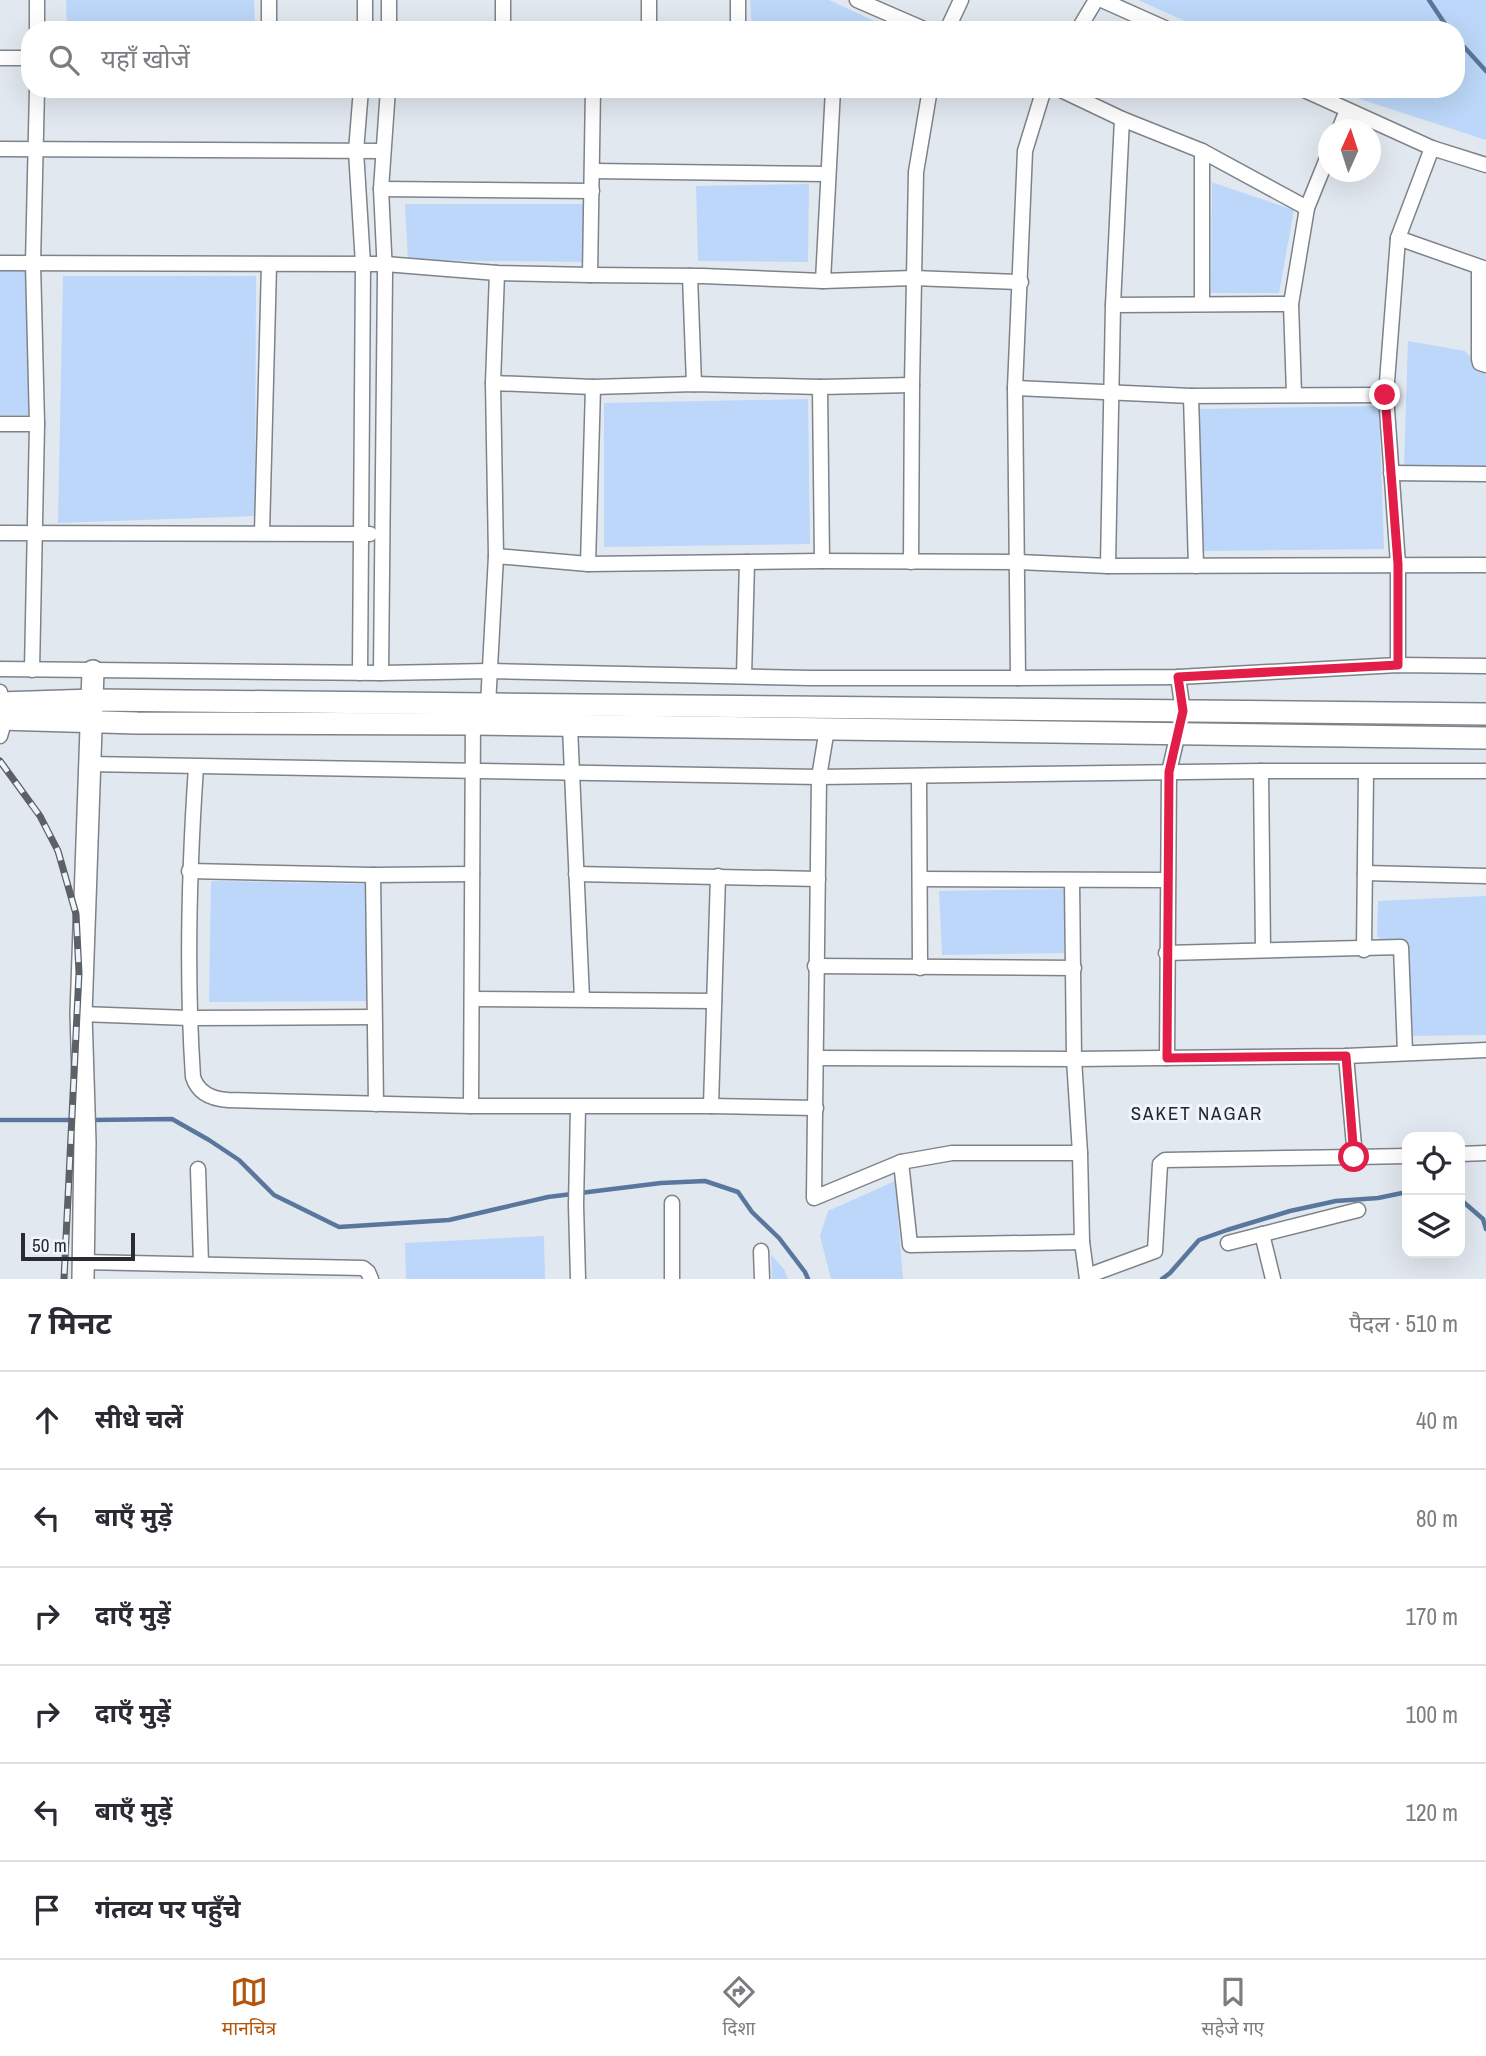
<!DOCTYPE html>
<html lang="hi">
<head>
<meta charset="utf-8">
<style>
	body { margin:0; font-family:"Archivo Narrow","Noto Sans Devanagari",sans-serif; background:#f2f2f3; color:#2b2b33 }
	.controls { position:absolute; right:21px; bottom:21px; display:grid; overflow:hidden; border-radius:14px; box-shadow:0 7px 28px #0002 }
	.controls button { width:63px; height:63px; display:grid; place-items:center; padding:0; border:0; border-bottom:2px solid #e1e1e2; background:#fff; color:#2b2b33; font:35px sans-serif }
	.compass { position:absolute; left:1318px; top:119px; width:63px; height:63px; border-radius:50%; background:#fff; box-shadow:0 7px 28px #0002; rotate:3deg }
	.scale { position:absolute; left:21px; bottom:18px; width:114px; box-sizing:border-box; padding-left:7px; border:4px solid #292b2e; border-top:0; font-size:19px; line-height:24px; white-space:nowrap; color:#292b2e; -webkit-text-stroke:5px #eff5fd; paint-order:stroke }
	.stop { position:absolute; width:21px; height:21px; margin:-16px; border:5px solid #e11d48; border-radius:50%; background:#fff }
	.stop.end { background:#e11d48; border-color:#fff; box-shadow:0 2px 7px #0008 }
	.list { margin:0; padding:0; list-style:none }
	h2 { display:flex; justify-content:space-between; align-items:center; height:91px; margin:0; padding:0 28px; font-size:30px }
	h2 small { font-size:23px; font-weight:400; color:#7c7c81 }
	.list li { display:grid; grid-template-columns:46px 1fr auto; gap:21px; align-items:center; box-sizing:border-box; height:98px; padding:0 28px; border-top:2px solid #e1e1e2 }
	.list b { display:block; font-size:26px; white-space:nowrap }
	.list em { font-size:23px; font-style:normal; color:#7c7c81 }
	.icon { flex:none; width:38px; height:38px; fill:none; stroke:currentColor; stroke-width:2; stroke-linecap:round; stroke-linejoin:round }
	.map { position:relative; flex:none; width:1486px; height:1279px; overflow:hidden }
	.search { position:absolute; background:#fff; box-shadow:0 7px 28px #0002; left:21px; right:21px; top:21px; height:77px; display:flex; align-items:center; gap:18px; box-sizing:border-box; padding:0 24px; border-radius:28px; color:#7c7c81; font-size:26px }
	.sheet { height:679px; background:#fff }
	nav { display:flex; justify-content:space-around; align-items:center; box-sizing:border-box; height:98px; border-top:2px solid #e1e1e2; background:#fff; font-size:19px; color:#7c7c81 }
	nav a { display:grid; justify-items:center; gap:4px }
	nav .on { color:#b45309 }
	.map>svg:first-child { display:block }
</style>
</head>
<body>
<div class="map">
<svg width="1486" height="1279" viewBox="0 0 1486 1279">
	<rect width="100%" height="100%" fill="#e2e8f0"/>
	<!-- green -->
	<g fill="#bcd7f9">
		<path d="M66,0H254L255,26L67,28Z"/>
		<path d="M750,0H829L894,30H752Z"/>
		<path d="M1138,0H1486V140L1363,100L1339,89H1456V30H1205Z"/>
		<path d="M1208,181L1294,210L1279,293H1211L1212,183Z"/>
		<path d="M809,184L808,262L698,261L696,186Z"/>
		<path d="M405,204H586L589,262L408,260Z"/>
		<path d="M0,271H25L32,415H0Z"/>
		<path d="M63,276H256L255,516L58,523Z"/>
		<path d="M1408,341L1465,351L1486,375V466H1404Z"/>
		<path d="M808,399L810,544L604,547V403Z"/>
		<path d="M1379,406L1384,549L1204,551L1198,409Z"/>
		<path d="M211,881L366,884V1001L209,1002Z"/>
		<path d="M1065,889L1064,953L942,955L939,891Z"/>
		<path d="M1486,896V1035L1403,1036L1398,956L1377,936L1378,901Z"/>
		<path d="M895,1181L903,1279H831L820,1236L828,1211Z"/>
		<path d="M544,1236L545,1279H406L405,1243Z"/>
		<path d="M771,1255L784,1269L788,1279H772Z"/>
	</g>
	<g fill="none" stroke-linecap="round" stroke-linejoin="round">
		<!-- stream -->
		<g stroke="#59779d" stroke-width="4.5">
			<path d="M1429,0L1449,30"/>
			<path d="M1456,38L1486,71"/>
			<path d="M0,1120H80"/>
			<path d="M92,1120L172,1119L209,1140L239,1160L274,1195L339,1227L449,1220L548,1197L661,1183L705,1181L738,1192L752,1212L779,1238L805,1272L808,1279"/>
			<path d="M1460,1199L1483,1219L1486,1229"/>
			<path d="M1162,1279L1170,1273L1199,1240L1227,1230L1290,1211L1336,1201L1378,1198L1407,1192"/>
		</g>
		<defs>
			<g id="street">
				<path d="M37,0V30"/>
				<path d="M365,0V30"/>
				<path d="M649,0V30"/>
				<path d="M738,0V30"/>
				<path d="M857,0L926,30"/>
				<path d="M1102,0L1169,30"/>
				<path d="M269,30V0"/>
				<path d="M389,30V0"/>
				<path d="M503,30V0"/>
				<path d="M947,30L961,0"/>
				<path d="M1078,30L1096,0"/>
				<path d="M0,58H30"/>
				<path d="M1059,89L1122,119L1202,151L1307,208"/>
				<path d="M1302,89L1432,148L1486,165"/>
				<path d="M1339,130L1347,110"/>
				<path d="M0,149L383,151"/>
				<path d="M1202,151V304"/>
				<path d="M593,171L828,174"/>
				<path d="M381,189L592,191"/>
				<path d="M1398,238L1486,269"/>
				<path d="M0,263L385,264L497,273L590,275L703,276L823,281L913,278L1021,282"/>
				<path d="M1479,267V359L1480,363L1486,365"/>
				<path d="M590,275L593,89"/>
				<path d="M690,276L694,384"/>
				<path d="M823,281L833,89"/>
				<path d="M1113,305L1291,304"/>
				<path d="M493,383L593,387L694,384L820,387L912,385"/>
				<path d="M820,387L822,561"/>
				<path d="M1015,388L1191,396L1386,395"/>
				<path d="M1294,394L1291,304L1307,208L1328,156"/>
				<path d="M1191,396L1196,566"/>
				<path d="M0,424H37"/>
				<path d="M1391,473L1486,474"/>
				<path d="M0,533L370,534"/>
				<path d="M262,533L269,265"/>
				<path d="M496,556L588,564L822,561L1018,562L1108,566L1486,565"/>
				<path d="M911,562L912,385L916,172L930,89"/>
				<path d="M588,564L593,387"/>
				<path d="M1108,566L1113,305L1122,119"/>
				<path d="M1398,665V564L1386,395L1398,238L1432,148"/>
				<path d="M0,669L381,673L490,671L810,678H1018L1178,677L1398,665L1486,666"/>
				<path d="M32,670L37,424L33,263L37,89"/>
				<path d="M360,673L363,264L356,151L361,89"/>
				<path d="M381,673L385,273L381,189L388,89"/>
				<path d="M744,676L747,562"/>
				<path d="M1018,678L1015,388L1025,151L1044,89"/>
				<path d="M0,692L5,719L0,736"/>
				<path d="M488,705L496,556L493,383L497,273"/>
				<path d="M570,727L582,999"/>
				<path d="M827,729L819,777L814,1198L901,1162L952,1153H1080"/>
				<path d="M88,764L819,777L1261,771H1486"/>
				<path d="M196,767C189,870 186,973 193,1077C198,1093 212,1099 228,1100L471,1106H711L816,1108"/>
				<path d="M1261,771L1263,950"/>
				<path d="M919,776L920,968"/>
				<path d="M189,871L373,875L472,874"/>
				<path d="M1365,873L1486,876"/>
				<path d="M576,874L818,879"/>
				<path d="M373,875L376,1104"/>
				<path d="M920,879L1167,880"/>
				<path d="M1072,881L1074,1059L1080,1153L1082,1242L1087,1279"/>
				<path d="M1364,950L1366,772"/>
				<path d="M1166,953L1401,947L1405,1052"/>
				<path d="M815,966L1074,968"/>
				<path d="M472,999L714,1001"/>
				<path d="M81,1014L189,1018L374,1017"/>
				<path d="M1346,1056L1355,1157L1407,1156"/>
				<path d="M816,1058L1074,1059L1346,1056L1486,1050"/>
				<path d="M1167,1058L1169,772L1183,711L1178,677"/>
				<path d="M471,1106L473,716"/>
				<path d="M711,1106L718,876"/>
				<path d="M1460,1154L1486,1153"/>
				<path d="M901,1162L910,1245L1082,1242"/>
				<path d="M198,1169L201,1264"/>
				<path d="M1262,1234L1273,1279"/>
				<path d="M1228,1243L1358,1210"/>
				<path d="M761,1251L762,1279"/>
				<path d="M83,1262L363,1268L368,1272L371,1279"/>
				<path d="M1087,1276L1155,1251L1160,1164L1165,1160L1355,1157"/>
				<path d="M578,1279L576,1205L578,1107"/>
				<path d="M672,1279V1203"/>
			</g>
			<g id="secondary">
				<path d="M0,703L93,700L1486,714"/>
				<path d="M0,719L137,723L473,724L1486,738"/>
				<path d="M83,1279L85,1142L81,1014L93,671"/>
			</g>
		</defs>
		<!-- street casing -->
		<use href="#street" stroke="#7e838a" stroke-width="17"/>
		<!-- secondary casing -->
		<use href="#secondary" stroke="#7e838a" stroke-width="24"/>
		<!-- street -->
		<use href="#street" stroke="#fff" stroke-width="14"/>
		<!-- secondary -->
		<use href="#secondary" stroke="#fff" stroke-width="21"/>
		<defs>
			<path id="rail" d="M0,761L40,816L58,851L76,914L79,973L64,1279"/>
		</defs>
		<!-- rail casing -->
		<use href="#rail" stroke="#5d6065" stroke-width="7"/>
		<!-- rail -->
		<use href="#rail" stroke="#eff5fd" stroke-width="4.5" stroke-dasharray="13" stroke-linecap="butt"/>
	</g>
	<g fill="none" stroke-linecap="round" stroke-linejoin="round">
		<!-- route -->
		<path stroke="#e11d48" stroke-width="9" d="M1354,1157L1346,1056L1167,1058L1169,772L1183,711L1178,677L1398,665V564L1385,395"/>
	</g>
	<g text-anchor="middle" stroke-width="6" stroke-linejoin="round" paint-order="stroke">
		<!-- neighbourhood labels -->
		<g font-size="19" letter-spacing="2" fill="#262a30" stroke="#eff5fd">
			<text x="1197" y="1120">SAKET NAGAR</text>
		</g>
	</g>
</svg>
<div class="controls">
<button><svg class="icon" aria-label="locate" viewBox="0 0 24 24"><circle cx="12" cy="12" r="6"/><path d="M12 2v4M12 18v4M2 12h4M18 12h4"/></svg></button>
<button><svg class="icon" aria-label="layers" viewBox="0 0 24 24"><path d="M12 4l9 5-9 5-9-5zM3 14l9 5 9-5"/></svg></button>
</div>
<svg class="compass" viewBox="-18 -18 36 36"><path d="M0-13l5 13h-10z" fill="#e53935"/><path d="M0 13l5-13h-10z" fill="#7c7c81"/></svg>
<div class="scale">50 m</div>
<div class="stop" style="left:1354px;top:1157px"></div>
<div class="stop end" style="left:1385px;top:395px"></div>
<div class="search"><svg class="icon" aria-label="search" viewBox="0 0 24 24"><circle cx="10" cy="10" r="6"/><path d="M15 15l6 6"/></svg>यहाँ खोजें</div>
</div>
<section class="sheet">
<h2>7 मिनट<small>पैदल · 510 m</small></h2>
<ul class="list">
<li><svg class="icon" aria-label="ahead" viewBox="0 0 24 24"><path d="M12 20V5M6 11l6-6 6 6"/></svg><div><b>सीधे चलें</b></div><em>40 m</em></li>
<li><svg class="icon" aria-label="left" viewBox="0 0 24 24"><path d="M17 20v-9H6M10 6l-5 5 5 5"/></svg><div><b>बाएँ मुड़ें</b></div><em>80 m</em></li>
<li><svg class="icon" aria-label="right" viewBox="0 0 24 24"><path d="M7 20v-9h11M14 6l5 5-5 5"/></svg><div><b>दाएँ मुड़ें</b></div><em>170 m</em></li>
<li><svg class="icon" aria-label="right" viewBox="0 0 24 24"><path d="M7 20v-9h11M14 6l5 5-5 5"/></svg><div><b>दाएँ मुड़ें</b></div><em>100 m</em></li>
<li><svg class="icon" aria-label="left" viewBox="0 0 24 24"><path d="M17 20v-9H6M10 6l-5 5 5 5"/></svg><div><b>बाएँ मुड़ें</b></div><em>120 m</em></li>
<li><svg class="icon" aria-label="arrive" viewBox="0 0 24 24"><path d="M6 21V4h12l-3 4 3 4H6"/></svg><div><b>गंतव्य पर पहुँचे</b></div></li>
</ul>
</section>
<nav>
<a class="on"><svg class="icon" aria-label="map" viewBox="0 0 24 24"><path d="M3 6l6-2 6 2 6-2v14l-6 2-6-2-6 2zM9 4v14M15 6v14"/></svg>मानचित्र</a>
<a><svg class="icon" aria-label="directions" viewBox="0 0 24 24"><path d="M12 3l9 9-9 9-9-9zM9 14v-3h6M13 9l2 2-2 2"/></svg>दिशा</a>
<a><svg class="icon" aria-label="saved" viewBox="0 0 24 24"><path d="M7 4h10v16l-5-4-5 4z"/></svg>सहेजे गए</a>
</nav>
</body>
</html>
